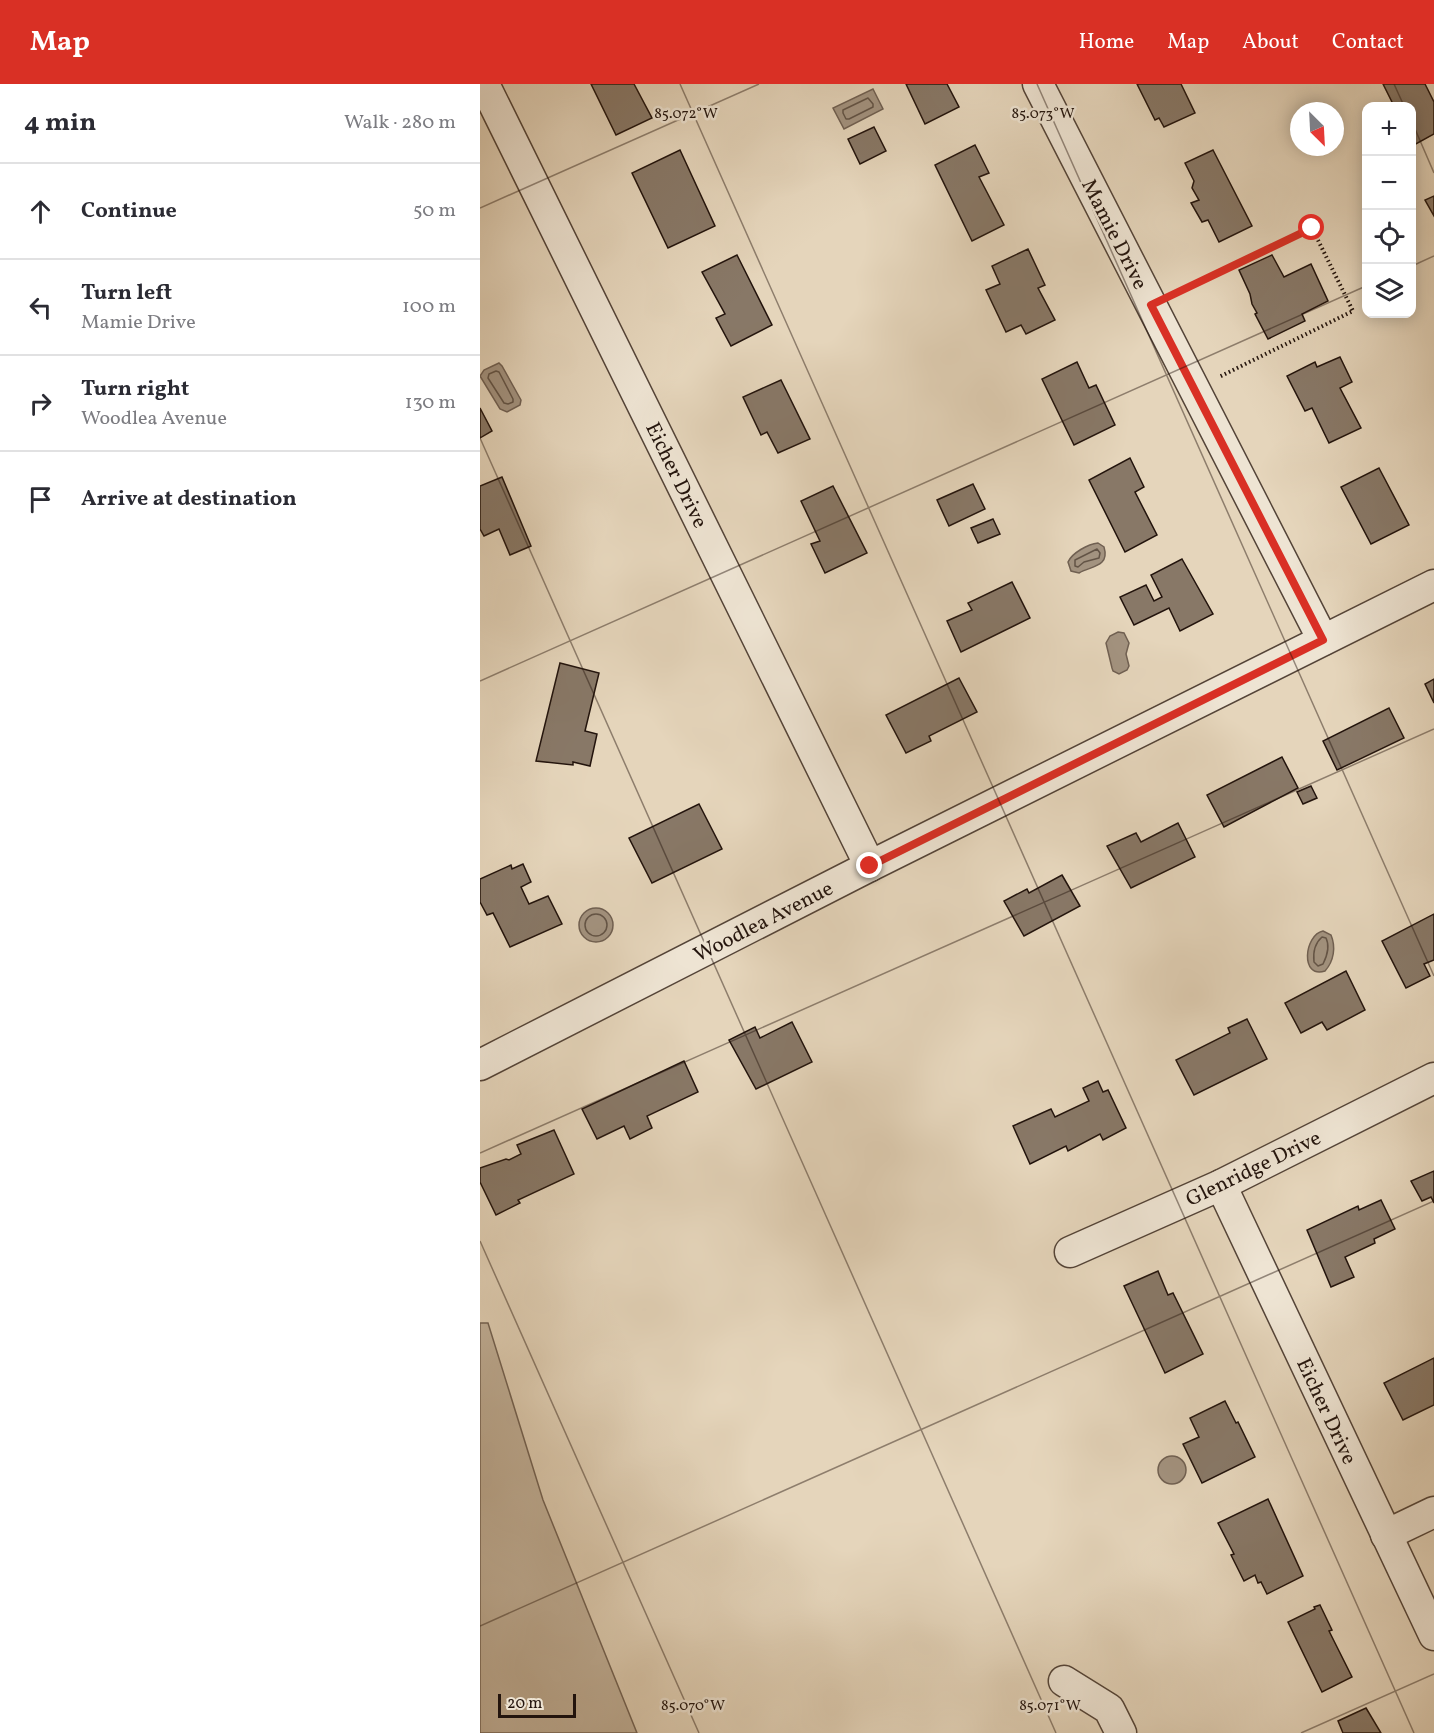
<!DOCTYPE html>
<html lang="en">
<head>
<meta charset="utf-8">
<style>
	body { margin:0; font-family:Vollkorn,serif; background:#f2f2f3; color:#2b2b33 }
	.controls { position:absolute; right:18px; top:18px; display:grid; overflow:hidden; border-radius:12px; box-shadow:0 3px 15px #0003 }
	.controls button { width:54px; height:54px; display:grid; place-items:center; padding:0; border:0; border-bottom:2px solid #e1e1e2; background:#fff; color:#2b2b33; font:30px sans-serif }
	.compass { position:absolute; left:810px; top:18px; width:54px; height:54px; border-radius:50%; background:#fff; box-shadow:0 3px 15px #0003; rotate:156deg }
	.scale { position:absolute; left:18px; bottom:15px; width:78px; box-sizing:border-box; padding-left:6px; border:3px solid #23140d; border-top:0; font-size:16px; line-height:21px; white-space:nowrap; color:#23140d; -webkit-text-stroke:4px #eee4d3; paint-order:stroke }
	.stop { position:absolute; width:18px; height:18px; margin:-14px; border:4px solid #d93025; border-radius:50%; background:#fff }
	.stop.end { background:#d93025; border-color:#fff; box-shadow:0 2px 6px #0008 }
	.list { margin:0; padding:0; list-style:none }
	h2 { display:flex; justify-content:space-between; align-items:center; height:78px; margin:0; padding:0 24px; font-size:26px }
	h2 small { font-size:20px; font-weight:400; color:#7c7c81 }
	.list li { display:grid; grid-template-columns:39px 1fr auto; gap:18px; align-items:center; box-sizing:border-box; height:96px; padding:0 24px; border-top:2px solid #e1e1e2 }
	.list b { display:block; font-size:22px; white-space:nowrap }
	.list p { margin:0; font-size:20px; white-space:nowrap; color:#7c7c81 }
	.list em { font-size:20px; font-style:normal; color:#7c7c81 }
	.icon { flex:none; width:33px; height:33px; fill:none; stroke:currentColor; stroke-width:2; stroke-linecap:round; stroke-linejoin:round }
	.map { position:relative; flex:none; width:954px; height:1649px; overflow:hidden }
	header { display:flex; align-items:center; gap:36px; box-sizing:border-box; height:84px; padding:0 30px; background:#d93025; color:#fff }
	header strong { font-size:28px }
	nav { display:flex; gap:33px; margin-inline-start:auto; font-size:21px }
	main { display:flex }
	aside { flex:1; background:#fff }
	.map>svg:first-child { display:block }
</style>
</head>
<body>
<header>
<strong>Map</strong>
<nav><a>Home</a><a>Map</a><a>About</a><a>Contact</a></nav>
</header>
<main>
<aside>
<h2>4 min<small>Walk · 280 m</small></h2>
<ul class="list">
<li><svg class="icon" aria-label="ahead" viewBox="0 0 24 24"><path d="M12 20V5M6 11l6-6 6 6"/></svg><div><b>Continue</b></div><em>50 m</em></li>
<li><svg class="icon" aria-label="left" viewBox="0 0 24 24"><path d="M17 20v-9H6M10 6l-5 5 5 5"/></svg><div><b>Turn left</b><p>Mamie Drive</p></div><em>100 m</em></li>
<li><svg class="icon" aria-label="right" viewBox="0 0 24 24"><path d="M7 20v-9h11M14 6l5 5-5 5"/></svg><div><b>Turn right</b><p>Woodlea Avenue</p></div><em>130 m</em></li>
<li><svg class="icon" aria-label="arrive" viewBox="0 0 24 24"><path d="M6 21V4h12l-3 4 3 4H6"/></svg><div><b>Arrive at destination</b></div></li>
</ul>
</aside>
<div class="map">
<svg width="954" height="1649" viewBox="0 0 954 1649">
	<rect width="100%" height="100%" fill="#e5d5bb"/>
	<filter id="stains"><feTurbulence type="fractalNoise" baseFrequency=".00333" numOctaves="4"/><feColorMatrix values="0 0 0 0 .2 0 0 0 0 .09 0 0 0 0 .02 0 0 0 .5 -.17"/></filter>
	<radialGradient id="worn" r=".72"><stop offset=".6" stop-color="#630" stop-opacity="0"/><stop offset="1" stop-color="#630" stop-opacity=".3"/></radialGradient>
	<!-- green -->
	<path fill="#c4b49d" stroke="#746455" stroke-width="1.5" d="M0,1239H8L63,1416L157,1649H0Z"/>
	<!-- water -->
	<g fill="#a39380" stroke="#706052" stroke-width="1.5">
		<path d="M393,5L403,25L364,45L353,24Z"/>
		<path d="M19,279L22,282L41,316L40,321L27,328L20,325L0,292L4,286Z"/>
		<path d="M618,459L624,463C630,483 611,482 599,489L591,487L588,478C592,469 608,460 618,459Z"/>
		<path d="M638,548L644,549L649,559L646,570L649,582L647,586L639,590L633,587L632,584L626,559L630,552Z"/>
		<circle cx="116" cy="841" r="17"/>
		<path d="M843,847L851,851C856,863 854,877 845,887C820,895 824,851 843,847Z"/>
		<circle cx="692" cy="1386" r="14"/>
	</g>
	<g fill="none" stroke-linecap="round" stroke-linejoin="round">
		<!-- shore -->
		<g stroke="#635446" stroke-width="1.5">
			<path d="M388,14L393,20V23L369,35H366L363,29V26Z"/>
			<path d="M16,287L19,288L33,315V318L28,320L24,319L8,294L9,290Z"/>
			<path d="M617,465L620,469L619,474L604,478L598,483L595,482V476Z"/>
			<circle cx="116" cy="841" r="11"/>
			<path d="M842,853L846,854C850,862 847,872 843,880L838,882L834,878C833,869 835,859 842,853Z"/>
		</g>
	</g>
	<!-- building -->
	<g fill="#887867" stroke="#23140d" stroke-width="1.5">
		<path d="M111,0H154L172,34L136,51Z"/>
		<path d="M426,0H467L479,23L445,40Z"/>
		<path d="M657,0H701L715,29L684,43L679,34L675,36Z"/>
		<path d="M903,0H945L954,18V50L934,61L932,57V22H914Z"/>
		<path d="M394,43L406,67L380,80L368,55Z"/>
		<path d="M495,61L509,89L499,93L524,141L492,157L455,81Z"/>
		<path d="M200,66L235,142L188,164L152,89Z"/>
		<path d="M733,66L772,142L739,158L728,136L722,138L711,119L719,116L712,104L714,97L705,79Z"/>
		<path d="M954,112V132L945,116Z"/>
		<path d="M548,165L565,201L558,204L575,236L546,250L541,241L526,248L506,206L520,200L512,182Z"/>
		<path d="M257,171L292,241L251,262L236,234L245,230L222,188Z"/>
		<path d="M792,171L804,193L831,180L848,217L822,230L825,237L788,255L775,230L777,229L772,220L770,210L759,186Z"/>
		<path d="M860,273L872,298L860,304L881,344L849,359L832,324L825,327L807,292L835,278L837,283Z"/>
		<path d="M597,278L609,304L616,301L635,341L594,361L562,295Z"/>
		<path d="M301,296L330,355L298,369L287,348L281,351L263,313Z"/>
		<path d="M0,324L12,347L0,354Z"/>
		<path d="M650,374L664,403L655,408L677,451L645,468L609,396Z"/>
		<path d="M899,384L929,441L891,460L861,403Z"/>
		<path d="M22,393L51,462L30,471L19,445L4,452L0,445V402Z"/>
		<path d="M493,400L505,425L469,442L457,416Z"/>
		<path d="M353,402L387,469L345,489L331,460L340,457L321,417Z"/>
		<path d="M513,435L520,450L498,459L491,444Z"/>
		<path d="M702,475L733,530L700,547L689,524L654,541L640,513L666,501L674,517L682,513L671,491Z"/>
		<path d="M532,498L550,534L481,568L467,537L492,526L488,519Z"/>
		<path d="M80,579L119,589L105,647L117,650L110,682L93,678V681L56,677Z"/>
		<path d="M479,594L497,628L449,652L451,657L426,669L406,631Z"/>
		<path d="M954,595V619L945,600Z"/>
		<path d="M909,624L924,654L857,686L843,657Z"/>
		<path d="M802,673L818,704L744,743L727,711Z"/>
		<path d="M831,702L837,714L823,720L817,708Z"/>
		<path d="M219,720L242,765L172,799L149,754Z"/>
		<path d="M698,739L715,773L651,804L627,762L656,749L661,758Z"/>
		<path d="M43,780L51,798L41,803L49,820L68,812L82,840L30,863L13,829L7,831L0,818V795L31,781L32,785Z"/>
		<path d="M582,791L600,822L544,852L524,817L547,805L549,809Z"/>
		<path d="M954,830V876L944,880L950,892L926,904L902,857Z"/>
		<path d="M866,887L885,926L847,946L842,938L821,949L805,919Z"/>
		<path d="M767,935L787,975L714,1011L696,976L750,949L748,944Z"/>
		<path d="M312,938L332,978L276,1005L249,956L275,943L280,954Z"/>
		<path d="M204,977L218,1008L167,1032L172,1044L150,1055L144,1042L117,1055L102,1025Z"/>
		<path d="M618,997L623,1008L628,1006L646,1044L623,1056L620,1050L588,1067L586,1062L550,1080L533,1042L571,1025L575,1033L609,1017L603,1004Z"/>
		<path d="M74,1046L94,1090L38,1116L40,1119L16,1131L0,1098V1084L26,1075L29,1076L41,1070L37,1061Z"/>
		<path d="M954,1087V1119L951,1113L942,1117L931,1097Z"/>
		<path d="M901,1116L915,1145L894,1155L895,1159L865,1173L874,1193L851,1203L827,1146L878,1122L879,1126Z"/>
		<path d="M678,1187L688,1211L693,1209L723,1270L685,1289L644,1202Z"/>
		<path d="M954,1274V1321L923,1336L904,1299Z"/>
		<path d="M745,1317L756,1339L758,1338L775,1373L722,1399L703,1360L719,1353L710,1334Z"/>
		<path d="M788,1415L823,1492L787,1510L781,1498L778,1499L775,1491L764,1497L751,1471L754,1470L738,1439Z"/>
		<path d="M840,1521L852,1546L849,1547L872,1593L842,1608L808,1538L835,1525L834,1523Z"/>
		<path d="M886,1624L901,1649H863L858,1637Z"/>
	</g>
	<g fill="none" stroke-linecap="round" stroke-linejoin="round">
		<defs>
			<g id="minor">
				<path d="M4,0L390,782"/>
				<path d="M558,0L843,556"/>
				<path d="M0,981L390,782L954,501"/>
				<path d="M741,1101L954,1551"/>
				<path d="M590,1168L741,1101L954,994"/>
				<path d="M906,1451L954,1428"/>
				<path d="M584,1597L629,1625L641,1649"/>
			</g>
		</defs>
		<!-- minor casing -->
		<use href="#minor" stroke="#544438" stroke-width="33"/>
		<!-- path -->
		<path stroke="#23140d" stroke-width="4" stroke-dasharray="1.5 3" stroke-linecap="butt" d="M694,210L832,144L873,227L739,293"/>
		<!-- minor -->
		<use href="#minor" stroke="#eee4d3" stroke-width="30"/>
	</g>
	<g fill="none" stroke-linecap="round" stroke-linejoin="round">
		<!-- route -->
		<path stroke="#d93025" stroke-width="8" d="M390,782L843,556L671,221L832,144"/>
	</g>
	<!-- ticks -->
	<path fill="none" stroke="#23140d" stroke-width="1.5" stroke-opacity="0.45" d="M200,0L934,1649M557,0L954,892M914,0L924,22M932,38L954,89M0,124L279,0M932,182L954,172M0,354L576,1649M0,597L886,202M0,1069L954,645M0,1157L219,1649M0,1542L954,1117M821,1649L954,1590"/>
	<g text-anchor="middle" stroke-width="5" stroke-linejoin="round" paint-order="stroke">
		<!-- street labels -->
		<g font-size="21" fill="#23140d" stroke="#eee4d3">
			<text transform="translate(635 150) rotate(63)" y="7">Mamie Drive</text>
			<text transform="translate(197 391) rotate(64)" y="7">Eicher Drive</text>
			<text transform="translate(283 837) rotate(-27)" y="7">Woodlea Avenue</text>
			<text transform="translate(773 1084) rotate(-26)" y="7">Glenridge Drive</text>
			<text transform="translate(847 1327) rotate(65)" y="7">Eicher Drive</text>
		</g>
	</g>
	<g font-size="15" text-anchor="middle" fill="#23140d" stroke="#eee4d3" stroke-width="5" stroke-linejoin="round" paint-order="stroke">
		<text x="206" y="34">85.072°W</text>
		<text x="563" y="34">85.073°W</text>
		<text x="213" y="1626">85.070°W</text>
		<text x="570" y="1626">85.071°W</text>
	</g>
	<rect width="100%" height="100%" filter="url(#stains)"/>
	<rect width="100%" height="100%" fill="url(#worn)"/>
</svg>
<div class="controls">
<button>+</button>
<button>−</button>
<button><svg class="icon" aria-label="locate" viewBox="0 0 24 24"><circle cx="12" cy="12" r="6"/><path d="M12 2v4M12 18v4M2 12h4M18 12h4"/></svg></button>
<button><svg class="icon" aria-label="layers" viewBox="0 0 24 24"><path d="M12 4l9 5-9 5-9-5zM3 14l9 5 9-5"/></svg></button>
</div>
<svg class="compass" viewBox="-18 -18 36 36"><path d="M0-13l5 13h-10z" fill="#e53935"/><path d="M0 13l5-13h-10z" fill="#7c7c81"/></svg>
<div class="scale">20 m</div>
<div class="stop" style="left:832px;top:144px"></div>
<div class="stop end" style="left:390px;top:782px"></div>
</div>
</main>
</body>
</html>
